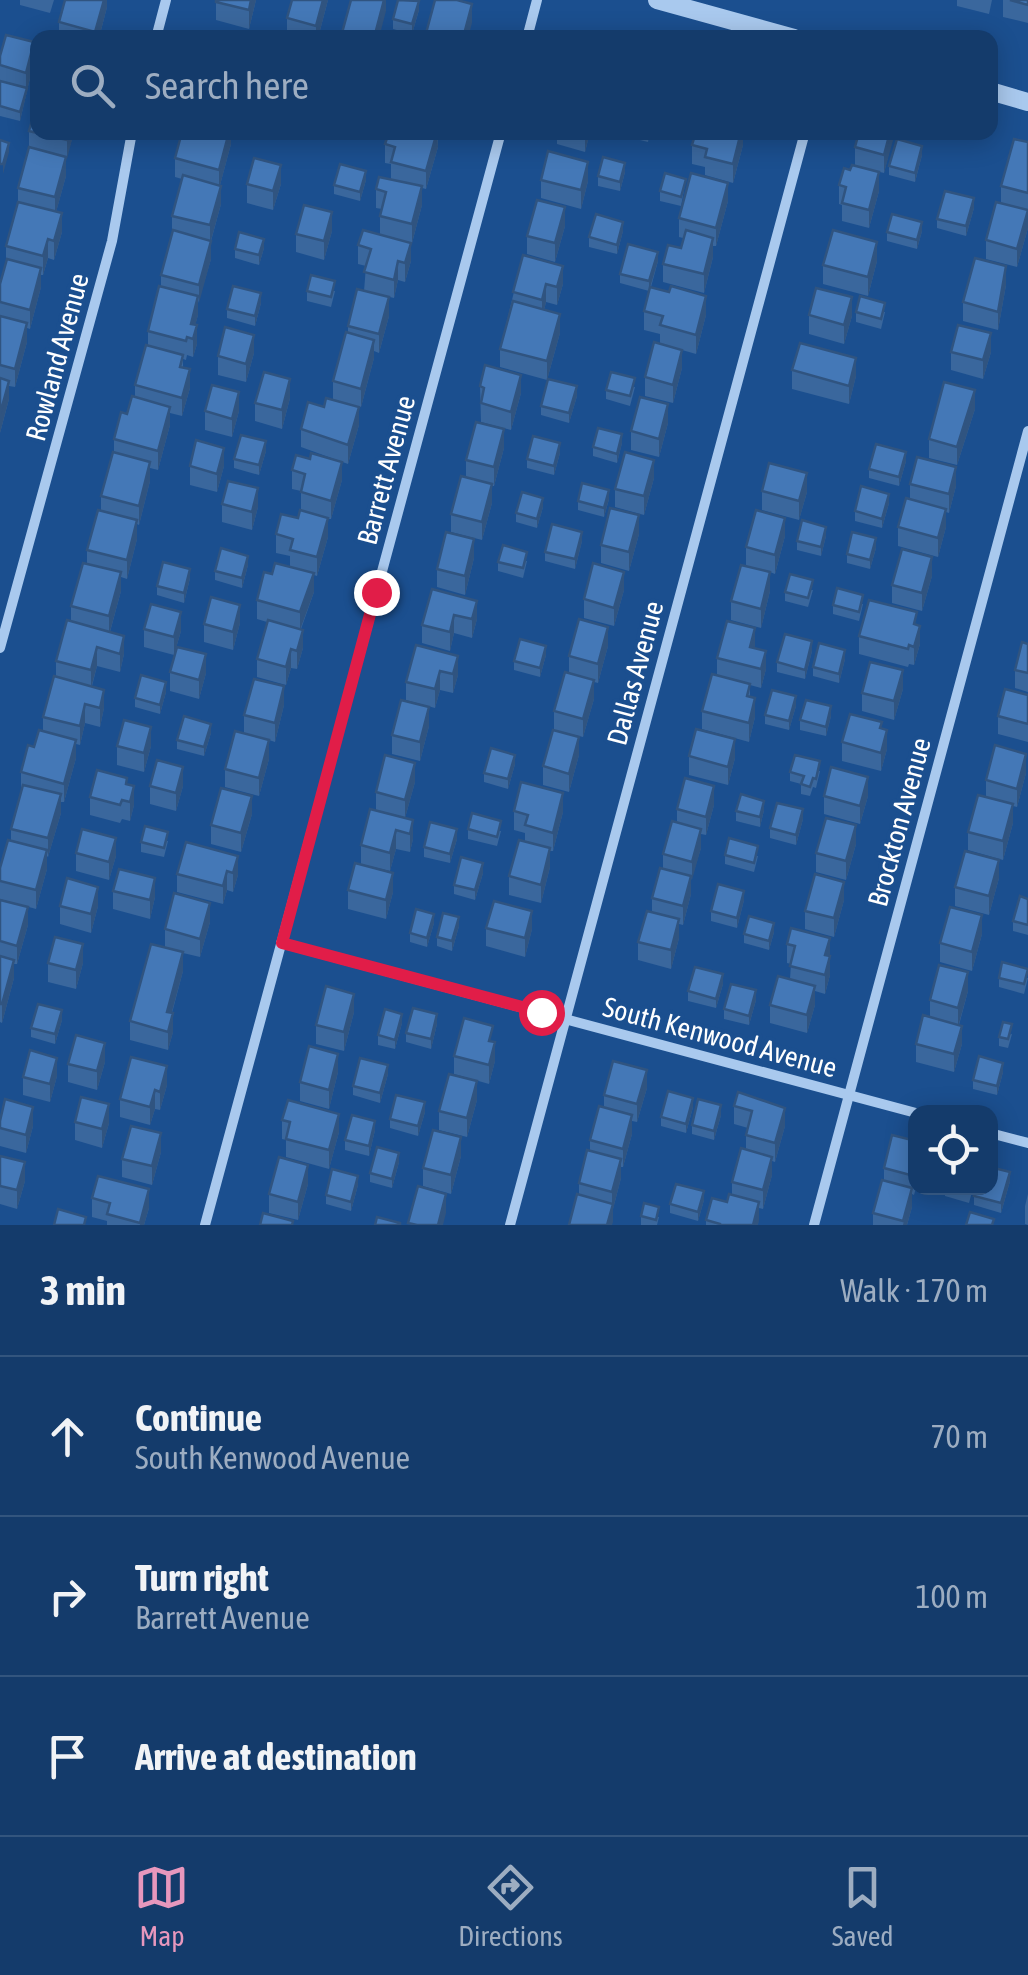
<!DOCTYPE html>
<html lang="en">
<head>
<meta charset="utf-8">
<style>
	body { margin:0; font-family:"Asap Condensed",sans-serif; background:#1d4271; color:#f1f3f6 }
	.controls { position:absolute; right:30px; bottom:30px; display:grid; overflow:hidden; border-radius:20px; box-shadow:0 5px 25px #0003 }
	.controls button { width:90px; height:90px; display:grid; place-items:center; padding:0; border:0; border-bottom:2px solid #33557e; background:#143b6b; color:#f1f3f6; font:50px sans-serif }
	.stop { position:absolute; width:30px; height:30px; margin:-22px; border:8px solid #e11d48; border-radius:50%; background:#fff }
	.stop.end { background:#e11d48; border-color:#fff; box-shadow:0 2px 10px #0008 }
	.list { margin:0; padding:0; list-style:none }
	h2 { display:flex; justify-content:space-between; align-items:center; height:130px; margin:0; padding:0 40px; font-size:42px }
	h2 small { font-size:32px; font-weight:400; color:#9dadc1 }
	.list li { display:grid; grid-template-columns:65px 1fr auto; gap:30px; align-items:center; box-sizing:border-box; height:160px; padding:0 40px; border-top:2px solid #33557e }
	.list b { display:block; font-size:38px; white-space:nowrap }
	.list p { margin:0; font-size:32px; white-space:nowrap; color:#9dadc1 }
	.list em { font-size:32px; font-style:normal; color:#9dadc1 }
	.icon { flex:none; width:55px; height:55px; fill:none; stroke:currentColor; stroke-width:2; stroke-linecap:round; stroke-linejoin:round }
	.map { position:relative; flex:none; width:1028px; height:1225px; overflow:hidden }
	.search { position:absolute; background:#143b6b; box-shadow:0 5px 25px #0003; left:30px; right:30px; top:30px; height:110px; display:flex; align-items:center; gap:25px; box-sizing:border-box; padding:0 35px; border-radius:20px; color:#9dadc1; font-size:38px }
	.sheet { height:610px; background:#143b6b }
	nav { display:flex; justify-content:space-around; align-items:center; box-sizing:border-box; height:140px; border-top:2px solid #33557e; background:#143b6b; font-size:28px; color:#9dadc1 }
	nav a { display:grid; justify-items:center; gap:5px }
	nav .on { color:#e797bd }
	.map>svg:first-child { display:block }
</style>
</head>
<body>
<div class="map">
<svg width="1028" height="1225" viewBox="0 0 1028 1225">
	<rect width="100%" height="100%" fill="#1b4f8f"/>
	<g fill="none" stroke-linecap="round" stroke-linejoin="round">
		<!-- minor -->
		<g stroke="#a9c9ee" stroke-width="10">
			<path d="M156,38L166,0"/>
			<path d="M527,38L537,0"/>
			<path d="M0,648L112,241L132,132"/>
			<path d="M281,943L916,1113"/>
			<path d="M990,1133L1028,1143"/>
			<path d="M205,1225L501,132"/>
			<path d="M510,1225L805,132"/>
			<path d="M814,1225L1028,431"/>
		</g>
		<!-- tertiary -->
		<g stroke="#a9c9ee" stroke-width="18">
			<path d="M657,0L794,38"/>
			<path d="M990,91L1028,102"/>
		</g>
	</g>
	<!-- wall -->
	<g fill="#3a679d">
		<path d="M20,0H54L50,13L20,5Z"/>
		<path d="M107,0V7L99,38H51L59,34V22Z"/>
		<path d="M216,0H256L249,29L216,20Z"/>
		<path d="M328,0L318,38L287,37V18Z"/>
		<path d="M957,0H992L989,14L957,6Z"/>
		<path d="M1003,0H1028V23L1003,17Z"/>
		<path d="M419,10L412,34L393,29V19Z"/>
		<path d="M0,56L34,61L20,121L0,116Z"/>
		<path d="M29,131L38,132H74L66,159V176L56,212L62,232L54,260L48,258L43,275H41V287L30,329L27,328V342L15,387L9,386V399L0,433V284L6,261V246L18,202V188L29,148Z"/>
		<path d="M182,132H237L235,137L231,136V144L220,185L221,204L211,241V259L198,303V315L195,325L197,344L193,357L187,355L186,360L183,359V368L190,388L182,416L170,413V425L158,470L150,468V481L139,525L137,524V539L127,579L121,577V591L110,632L124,654L120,672L97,666L92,686L104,708L100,727L85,723L80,745L76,744V758L64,802H61V813L48,857L47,856V869L36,909L0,899V868L11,841V829L21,791V772L43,731V717L56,677V661L71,621V606L87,564V550L101,510V496L114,452V439L135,397V385L148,345V331L161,287V275L172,233V216L182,179L175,177V158Z"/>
		<path d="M438,132V147L426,189L422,188V205L412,243L391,237L411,261L405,282L398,280L394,298L364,291L366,266L358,264V245L380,234V216L382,209L376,208V189L391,179V164L385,163V144Z"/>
		<path d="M557,132H590L585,152L557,144Z"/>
		<path d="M624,132H650L648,142L624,136Z"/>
		<path d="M743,132V145L733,183L705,175V167L692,164V145L711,136Z"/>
		<path d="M894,132L884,173L855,166V147Z"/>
		<path d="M1028,142V228L1017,267L986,259V240L1001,203V186Z"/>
		<path d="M922,155L915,182L889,175V166Z"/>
		<path d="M625,172L620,191L598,186V176Z"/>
		<path d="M686,179L681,206L660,201V191Z"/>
		<path d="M366,180L360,201L334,194V185Z"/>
		<path d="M541,180L588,181L581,209L541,198Z"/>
		<path d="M247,184H281L273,210L247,203Z"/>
		<path d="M839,185L879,191L869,228L842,221V205L839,204Z"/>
		<path d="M728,201L716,246H713V257L704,293L663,282V264L681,248L683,238L679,237V218Z"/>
		<path d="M974,208L966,236L937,228V219Z"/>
		<path d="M565,226L555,262L527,254V236Z"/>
		<path d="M332,231L324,260L296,252V234Z"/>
		<path d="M623,231L617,254L589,247V237Z"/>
		<path d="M922,231L917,249L887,241V232Z"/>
		<path d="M264,248L259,265L235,258V249Z"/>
		<path d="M523,255L563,284L557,305L546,302L544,310L560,333L547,380L500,367V349Z"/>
		<path d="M658,261L651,287L706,315L696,354L682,350V368L673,403L645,396V377L660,344V334L644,330V311L649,291L620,283V274Z"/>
		<path d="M877,261L868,296L823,284V265Z"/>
		<path d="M1006,285L998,330L963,321V302Z"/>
		<path d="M307,291H335L331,307L307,301Z"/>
		<path d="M261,303L255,326L227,318V309Z"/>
		<path d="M856,312H885L881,329L856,322Z"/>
		<path d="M809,315L852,316L844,344L809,334Z"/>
		<path d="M389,316L379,353L374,351V358L361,407H359V425L348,464L301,447V429L333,400V381L348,333V326Z"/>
		<path d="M951,352H991L983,379L951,370Z"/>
		<path d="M254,353L246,382L218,375V356Z"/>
		<path d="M792,370L856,376L849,404L792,389Z"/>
		<path d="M480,386L521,393L511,430L481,422Z"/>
		<path d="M635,387L630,406L606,399V390Z"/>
		<path d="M577,396L569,423L541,415V406Z"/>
		<path d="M290,398L282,429L255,421V403Z"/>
		<path d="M975,409L957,465L929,458V439Z"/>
		<path d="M205,411H239L232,437L205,430Z"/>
		<path d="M668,423L659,457L631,450V431Z"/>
		<path d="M622,443L617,463L593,456V447Z"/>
		<path d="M504,448L494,486H492V503L482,540L451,532V514L466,477V460Z"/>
		<path d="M266,451L259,475L234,468V459Z"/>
		<path d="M560,453L554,475L527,468V459Z"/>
		<path d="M906,461L899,486L869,478V469Z"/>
		<path d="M190,466H224L217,492L190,485Z"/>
		<path d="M292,470L342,480L331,519H328V537L317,576L314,575V592L301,629L303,648L297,669L291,668L286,685L257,677V659L267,622L257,619V600L272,574L290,567V556L276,553V534L298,518L301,510V491L292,489Z"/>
		<path d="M654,478L644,515L615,507V489Z"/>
		<path d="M910,484L956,486L949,513L946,512V527L938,557L898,546V527L910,499Z"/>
		<path d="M762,491L807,492L799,520L762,510Z"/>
		<path d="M609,499L604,517L578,510V501Z"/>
		<path d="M889,503L882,528L855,521V511Z"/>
		<path d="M222,504L258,507L252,530L222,522Z"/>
		<path d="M543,507L537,528L516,522V513Z"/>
		<path d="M639,534L629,571L601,563V545Z"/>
		<path d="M785,536L775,574L770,572V591L761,628L731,620V601L746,566V547Z"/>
		<path d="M826,536L821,556L797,550V541Z"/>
		<path d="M582,541L575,569L545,561V552Z"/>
		<path d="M876,548L870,569L847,563V554Z"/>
		<path d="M474,558L465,595L437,587V569Z"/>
		<path d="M527,561L523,578L498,571V562Z"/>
		<path d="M248,565L242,588L215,580V571Z"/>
		<path d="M932,576L922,611L892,603V585Z"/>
		<path d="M190,578L184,603L157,595V586Z"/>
		<path d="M432,589L477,619L472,638L454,633L450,651L422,643V625Z"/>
		<path d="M624,590L614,626L584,618V599Z"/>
		<path d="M813,590L808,607L785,601V592Z"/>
		<path d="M863,604L859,621L833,614V605Z"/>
		<path d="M240,623L233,650L204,642V624Z"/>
		<path d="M917,625L920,644L914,665L909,664L908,667L859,654V636Z"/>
		<path d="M144,629L181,631L174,655L144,647Z"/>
		<path d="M1028,644V692L1015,688V670Z"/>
		<path d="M416,645L458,675L453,693L440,690L435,708L406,700V682Z"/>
		<path d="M608,646L598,683L594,682V699L583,737L554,730V711L569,674V656Z"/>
		<path d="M755,648L766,669L761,688L750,685V697L755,717L749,742L702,729V711L717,675V658Z"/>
		<path d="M812,651L805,679L777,672V662Z"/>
		<path d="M546,655L540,677L514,670V661Z"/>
		<path d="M845,659L839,683L813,676V667Z"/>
		<path d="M170,672L206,673L199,699L170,691Z"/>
		<path d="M903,689L894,720L862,711V693Z"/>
		<path d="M166,692L160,714L135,707V698Z"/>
		<path d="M1028,695V742L998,734V716Z"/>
		<path d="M284,705L275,742L269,740V759L259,796L225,787V769L244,734V715Z"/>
		<path d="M796,706L789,730L765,724V715Z"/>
		<path d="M831,716L826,736L800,730V720Z"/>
		<path d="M429,726L420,761L392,754V735Z"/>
		<path d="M211,733L204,756L177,749V740Z"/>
		<path d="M842,742L887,749L881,771L842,761Z"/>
		<path d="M117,746H151L144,772L117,765Z"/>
		<path d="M579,755L569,792L543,785V766Z"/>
		<path d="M689,756L735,758L728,785L689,775Z"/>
		<path d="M515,764L508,789L484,782V773Z"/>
		<path d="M820,771L816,788L813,787L810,796L801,794V784L790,781V772Z"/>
		<path d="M1026,773L1017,807L1013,806V823L1003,860L968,850V832L986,797V780Z"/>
		<path d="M415,782L405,818L413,839L410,852L396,849L390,871L361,864V845L376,810V792Z"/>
		<path d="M127,784L134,805L130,821L122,819L120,823L90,815V797Z"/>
		<path d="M150,786H183L176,811L150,804Z"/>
		<path d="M824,796H868L860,824L824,814Z"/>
		<path d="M714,805L706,835L701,834V848L691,880V894L683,925L679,924V938L671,969L638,960V942L652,912V898L663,868V854L677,822V809Z"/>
		<path d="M764,810L760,827L736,821V811Z"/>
		<path d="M514,811L563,812L553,851H550V867L541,903L509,895V876L525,842V833L514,830Z"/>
		<path d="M252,814L241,852L211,844V825Z"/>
		<path d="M803,819L796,845L770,838V828Z"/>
		<path d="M468,829L501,831L497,846L468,839Z"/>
		<path d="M457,839L450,863L424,857V847Z"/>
		<path d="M168,841L164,857L141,852V842Z"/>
		<path d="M186,842L238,875L233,892L227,890L223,904L177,892V874Z"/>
		<path d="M856,844L846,880L816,872V853Z"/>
		<path d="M76,853L116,856L109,880L76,871Z"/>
		<path d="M725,855L758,856L754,872L725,864Z"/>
		<path d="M483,873L475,900L454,894V885Z"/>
		<path d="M999,878L989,915L955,906V887Z"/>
		<path d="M348,890L393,892L386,919L348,909Z"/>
		<path d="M113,891L155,897L150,919L113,909Z"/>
		<path d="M1028,899V935L1013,931V921Z"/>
		<path d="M0,900L28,925L17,964H14V978L2,1023L0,1022Z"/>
		<path d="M744,900L737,928L711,921V911Z"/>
		<path d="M844,900L834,937L805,929V911Z"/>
		<path d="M60,906H98L91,933L60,924Z"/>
		<path d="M210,922L200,957L183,953V971L172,1013L173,1032L168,1050L130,1040V1021L165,948V929Z"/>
		<path d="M434,923L427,947L410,942V933Z"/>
		<path d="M459,926L452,951L437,946V937Z"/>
		<path d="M486,928L532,929L525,957L486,946Z"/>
		<path d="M774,932L769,950L744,943V934Z"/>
		<path d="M982,934L972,971L940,962V943Z"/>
		<path d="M830,938V975L825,994L815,991V1005L807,1033L770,1023V1005L790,979L791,964L787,963V944Z"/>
		<path d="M48,963H83L76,989L48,982Z"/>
		<path d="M999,978H1028L1024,994L999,987Z"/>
		<path d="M723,984L716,1008L688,1001V991Z"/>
		<path d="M968,991L959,1025L962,1044L954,1072L916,1062V1044L930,1017V1000Z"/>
		<path d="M756,1000L749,1025L724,1019V1009Z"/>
		<path d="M354,1012L344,1051L316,1044V1025Z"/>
		<path d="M62,1020L55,1044L31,1037V1028Z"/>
		<path d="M402,1023L395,1049L378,1045V1035Z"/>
		<path d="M437,1024L431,1049L406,1042V1033Z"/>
		<path d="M1012,1034L1008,1048L999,1046V1037Z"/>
		<path d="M493,1042L495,1061L489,1084L454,1074V1056Z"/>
		<path d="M105,1062L97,1090L68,1082V1064Z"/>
		<path d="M338,1072L329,1109L300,1101V1082Z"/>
		<path d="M1003,1072L997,1095L973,1089V1080Z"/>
		<path d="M388,1074L380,1103L353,1095V1086Z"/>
		<path d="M57,1076L50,1102L23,1095V1077Z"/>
		<path d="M167,1085L160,1110L155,1109L150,1125L120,1117V1099Z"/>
		<path d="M647,1088L637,1122L632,1121V1134L623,1167H621V1178L613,1209V1222L579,1195V1183L590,1151V1140L604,1108V1095Z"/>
		<path d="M738,1092L785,1126L775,1162L772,1161V1175L763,1209L759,1208L758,1225H706V1220L727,1202L732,1194V1182L746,1150V1135L748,1128L734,1124V1106Z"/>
		<path d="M477,1100L467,1137L439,1130V1111Z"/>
		<path d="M693,1107L686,1133L661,1126V1117Z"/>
		<path d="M425,1112L418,1136L390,1128V1119Z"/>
		<path d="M721,1115L714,1140L692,1134V1125Z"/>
		<path d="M282,1120L339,1132L329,1169L286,1157V1140L282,1139Z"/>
		<path d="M0,1121L33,1126L26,1153L0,1146Z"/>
		<path d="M75,1122L109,1123L102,1148L75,1140Z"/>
		<path d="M375,1130L369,1156L345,1150V1140Z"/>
		<path d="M916,1141V1188L914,1195L912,1194V1207L907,1225H873V1213L884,1181V1168Z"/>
		<path d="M161,1152L152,1185L122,1177V1159Z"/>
		<path d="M0,1156L25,1181L17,1209L0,1204Z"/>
		<path d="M461,1156L451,1194L423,1186V1168Z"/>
		<path d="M399,1162L392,1188L370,1182V1173Z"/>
		<path d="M1010,1181L1001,1213L974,1205V1196Z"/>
		<path d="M308,1184L298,1220L269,1213V1194Z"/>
		<path d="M358,1185L351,1211L326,1204V1195Z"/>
		<path d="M945,1188H973L969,1203L945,1196Z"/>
		<path d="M1028,1194V1225L1025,1224V1206Z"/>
		<path d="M92,1198L149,1208L144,1225H107V1221L92,1217Z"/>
		<path d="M704,1200L698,1221L670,1213V1204Z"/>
		<path d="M641,1216L659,1217L657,1225H641Z"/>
	</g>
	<!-- shaded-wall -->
	<g fill="#305480">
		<path d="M104,0H107V7L99,38H95V32Z"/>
		<path d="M251,0H256L249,29V10Z"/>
		<path d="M323,0H328L318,38H316V26Z"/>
		<path d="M384,0H386V11L379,38H374Z"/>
		<path d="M419,1V10L412,34V24Z"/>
		<path d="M472,4V23L468,38H463Z"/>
		<path d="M34,42V61L20,121V112L26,91V73Z"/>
		<path d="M69,132H74L67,159V140Z"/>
		<path d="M229,132H231V144L219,189V170Z"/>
		<path d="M437,132L438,147L426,189V171Z"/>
		<path d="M590,132L585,152V133Z"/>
		<path d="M741,132H743V145L733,183V164Z"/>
		<path d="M890,132H894V137L884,173V155Z"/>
		<path d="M9,143V152L3,174V164Z"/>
		<path d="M922,146V155L915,182V173Z"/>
		<path d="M66,157V176L55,216V197Z"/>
		<path d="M588,162V181L581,209V190Z"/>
		<path d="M625,163V172L620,191V182Z"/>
		<path d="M281,165V184L273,210V191Z"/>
		<path d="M366,171V180L360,201V192Z"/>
		<path d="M879,172V191L869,228V210Z"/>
		<path d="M728,183V201L716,246V228Z"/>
		<path d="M221,186V204L210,244V225Z"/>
		<path d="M422,186V205L412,243V224Z"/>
		<path d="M974,198V208L966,236V226Z"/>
		<path d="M565,207V226L555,262V243Z"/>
		<path d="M1028,210V228L1017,267V249Z"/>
		<path d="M332,212V231L324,260V241Z"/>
		<path d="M62,213V232L54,260V241Z"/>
		<path d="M623,222V231L617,254V245Z"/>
		<path d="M922,222V231L917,249V240Z"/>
		<path d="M713,238V257L704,293V274Z"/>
		<path d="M48,239V258L43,275V256Z"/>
		<path d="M264,239V248L259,265V255Z"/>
		<path d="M211,241V259L199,303V285Z"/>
		<path d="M877,242V261L868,296V277Z"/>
		<path d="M411,243V261L405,282V263Z"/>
		<path d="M658,252V261L649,291V281Z"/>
		<path d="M398,261V280L394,298V280Z"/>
		<path d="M563,266V284L557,305V287Z"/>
		<path d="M1006,266V285L998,330V312Z"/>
		<path d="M41,268V287L30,329V310Z"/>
		<path d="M546,284V302L542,319V300Z"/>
		<path d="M261,293V303L255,326V316Z"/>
		<path d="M198,296V315L192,338L191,324Z"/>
		<path d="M706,296V315L696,354V335Z"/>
		<path d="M389,297V316L379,353V334Z"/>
		<path d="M852,297V316L844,344V325Z"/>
		<path d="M560,314V333L547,380V361Z"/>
		<path d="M27,323V342L15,387V369Z"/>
		<path d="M197,325V344L193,357V339Z"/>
		<path d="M991,333V352L983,379V360Z"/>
		<path d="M254,335V353L246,382V364Z"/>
		<path d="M374,340V358L361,407V389Z"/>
		<path d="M682,350V368L673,403V385Z"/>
		<path d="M856,358V376L849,404V386Z"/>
		<path d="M190,369V388L182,416V398Z"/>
		<path d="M521,375V393L511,430V412Z"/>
		<path d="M290,379V398L282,429V410Z"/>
		<path d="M9,381V399L0,433V414Z"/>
		<path d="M577,386V396L569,423V413Z"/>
		<path d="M975,390V409L957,465V447Z"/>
		<path d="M239,392V411L232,437V419Z"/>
		<path d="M668,404V423L659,457V439Z"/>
		<path d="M170,407V425L158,470V451Z"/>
		<path d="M359,407V425L348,464V445Z"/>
		<path d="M504,429V448L494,486V467Z"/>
		<path d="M622,434V443L617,463V454Z"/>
		<path d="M266,441V451L259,475V465Z"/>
		<path d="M560,443V453L554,475V466Z"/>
		<path d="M224,448V466L217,492V474Z"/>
		<path d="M906,452V461L899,486V477Z"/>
		<path d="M654,460V478L644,515V496Z"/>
		<path d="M150,462V481L139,525V506Z"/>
		<path d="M342,462V480L331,519V501Z"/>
		<path d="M956,467V486L949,513V494Z"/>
		<path d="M807,473V492L799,520V501Z"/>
		<path d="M492,484V503L482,540V522Z"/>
		<path d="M258,488V507L252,530V512Z"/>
		<path d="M609,490V499L604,517V508Z"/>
		<path d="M889,494V503L882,528V519Z"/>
		<path d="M543,498V507L537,528V519Z"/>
		<path d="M946,509V527L938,557V538Z"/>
		<path d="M639,515V534L629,571V552Z"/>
		<path d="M328,518V537L317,576V557Z"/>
		<path d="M785,518V536L775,574V555Z"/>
		<path d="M137,520V539L127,579V560Z"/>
		<path d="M826,527V536L821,556V547Z"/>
		<path d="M582,532V541L575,569V559Z"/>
		<path d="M876,538V548L870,569V560Z"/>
		<path d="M474,539V558L465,595V576Z"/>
		<path d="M248,556V565L242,588V578Z"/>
		<path d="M932,557V576L922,611V593Z"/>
		<path d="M190,569V578L184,603V593Z"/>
		<path d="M121,572V591L109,635V616Z"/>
		<path d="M624,572V590L614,626V608Z"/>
		<path d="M770,572V591L761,628V609Z"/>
		<path d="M314,573V592L300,630V612Z"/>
		<path d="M477,601V619L472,638V619Z"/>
		<path d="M240,605V623L233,650V632Z"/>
		<path d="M181,612V631L174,655V637Z"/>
		<path d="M454,615V633L450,651V632Z"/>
		<path d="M920,626V644L914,665V647Z"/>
		<path d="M608,627V646L598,683V664Z"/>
		<path d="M755,628V647L750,665V647Z"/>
		<path d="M303,630V648L297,669V651Z"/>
		<path d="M124,636V654L120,672V654Z"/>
		<path d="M812,641V651L805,679V670Z"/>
		<path d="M546,646V655L540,677V668Z"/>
		<path d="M97,647V666L91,688V670Z"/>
		<path d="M291,649V668L286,685V667Z"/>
		<path d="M845,650V659L839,683V674Z"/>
		<path d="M766,651V669L761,688V669Z"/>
		<path d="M206,654V673L199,699V680Z"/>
		<path d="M458,656V675L453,693V674Z"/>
		<path d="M903,670V689L894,720V701Z"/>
		<path d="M440,671V690L435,708V689Z"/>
		<path d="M594,680V699L583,737V719Z"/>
		<path d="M166,682V692L160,714V705Z"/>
		<path d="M284,686V705L275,742V723Z"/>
		<path d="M104,690V708L100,727V708Z"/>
		<path d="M796,696V706L789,730V721Z"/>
		<path d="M755,698V717L749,742V723Z"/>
		<path d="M85,704V723L80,745V726Z"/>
		<path d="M831,706V716L826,736V727Z"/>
		<path d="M429,707V726L420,761V742Z"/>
		<path d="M211,724V733L204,756V747Z"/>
		<path d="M151,727V746L144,772V753Z"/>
		<path d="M887,730V749L881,771V753Z"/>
		<path d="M579,737V755L569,792V774Z"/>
		<path d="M735,739V758L728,785V767Z"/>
		<path d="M76,740V758L64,802V784Z"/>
		<path d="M269,740V759L259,796V778Z"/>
		<path d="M1026,754V773L1017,807V789Z"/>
		<path d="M515,755V764L508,789V779Z"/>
		<path d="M415,763V782L405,818V800Z"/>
		<path d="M183,767V786L176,811V793Z"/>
		<path d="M868,777V796L860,824V806Z"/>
		<path d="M134,786V805L130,821V802Z"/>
		<path d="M714,786V805L706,835V817Z"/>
		<path d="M563,793V812L553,851V833Z"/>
		<path d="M61,794V813L48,857V838Z"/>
		<path d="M252,796V814L241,852V833Z"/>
		<path d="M764,801V810L760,827V817Z"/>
		<path d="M1013,804V823L1003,860V841Z"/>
		<path d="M803,809V819L796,845V835Z"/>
		<path d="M413,820V839L410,852V834Z"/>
		<path d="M856,825V844L846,880V861Z"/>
		<path d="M457,829V839L450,863V854Z"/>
		<path d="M701,829V848L692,880V862Z"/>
		<path d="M396,830V849L390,871V853Z"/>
		<path d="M116,838V856L109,880V862Z"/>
		<path d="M550,848V867L541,903V885Z"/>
		<path d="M47,850V869L36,909V890Z"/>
		<path d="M238,856V875L233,892V873Z"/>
		<path d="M999,860V878L989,915V896Z"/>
		<path d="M483,863V873L475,900V890Z"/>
		<path d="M227,871V890L223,904V886Z"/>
		<path d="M393,873V892L386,919V900Z"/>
		<path d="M691,876V894L683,925V906Z"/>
		<path d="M155,878V897L150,919V900Z"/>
		<path d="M844,882V900L834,937V918Z"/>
		<path d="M98,887V906L91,933V914Z"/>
		<path d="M744,891V900L737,928V918Z"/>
		<path d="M210,903V922L200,957V939Z"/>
		<path d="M28,907V925L17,964V946Z"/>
		<path d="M532,911V929L525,957V938Z"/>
		<path d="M434,914V923L427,947V938Z"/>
		<path d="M982,915V934L972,971V952Z"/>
		<path d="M459,917V926L452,951V941Z"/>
		<path d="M679,919V938L671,969V950Z"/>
		<path d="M774,923V932L769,950V941Z"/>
		<path d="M830,938V975L825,994V955Z"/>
		<path d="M83,944V963L76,989V970Z"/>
		<path d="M183,952V971L167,1030V1012Z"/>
		<path d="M14,960V978L2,1023V1004Z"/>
		<path d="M968,972V991L958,1027V1008Z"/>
		<path d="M723,974V984L716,1008V999Z"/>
		<path d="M815,986V1005L807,1033V1015Z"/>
		<path d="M756,990V1000L749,1025V1016Z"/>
		<path d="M354,994V1012L344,1051V1032Z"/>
		<path d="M62,1010V1020L55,1044V1034Z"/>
		<path d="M173,1013V1032L168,1050V1032Z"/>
		<path d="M402,1014V1023L395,1049V1040Z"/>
		<path d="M437,1014V1024L431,1049V1039Z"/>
		<path d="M962,1026V1044L954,1072V1054Z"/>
		<path d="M495,1042V1061L489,1084V1065Z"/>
		<path d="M105,1043V1062L97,1090V1071Z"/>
		<path d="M338,1054V1072L329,1109V1090Z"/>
		<path d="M57,1058V1076L50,1102V1084Z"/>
		<path d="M1003,1063V1072L997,1095V1086Z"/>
		<path d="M388,1065V1074L380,1103V1093Z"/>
		<path d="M167,1066V1085L160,1110V1092Z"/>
		<path d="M647,1070V1088L637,1122V1104Z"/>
		<path d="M477,1081V1100L467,1137V1118Z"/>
		<path d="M155,1090V1109L150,1125V1107Z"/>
		<path d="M693,1098V1107L686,1133V1124Z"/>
		<path d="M425,1102V1112L418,1136V1126Z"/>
		<path d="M109,1104V1123L102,1148V1129Z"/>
		<path d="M721,1105V1115L714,1140V1131Z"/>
		<path d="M33,1107V1126L26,1153V1135Z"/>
		<path d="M785,1108V1126L775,1162V1143Z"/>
		<path d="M339,1114V1132L329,1169V1150Z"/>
		<path d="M632,1115V1134L623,1167V1149Z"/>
		<path d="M375,1121V1130L369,1156V1146Z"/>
		<path d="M161,1133V1152L152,1185V1166Z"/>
		<path d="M461,1137V1156L451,1194V1175Z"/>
		<path d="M399,1153V1162L392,1188V1179Z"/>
		<path d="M772,1157V1175L763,1209V1190Z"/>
		<path d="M621,1159V1178L613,1209V1222L612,1225H607L612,1205V1192Z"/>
		<path d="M25,1162V1181L17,1209V1190Z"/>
		<path d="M308,1165V1184L298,1220V1202Z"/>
		<path d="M1010,1172V1181L1001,1213V1203Z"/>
		<path d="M358,1176V1185L351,1211V1202Z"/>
		<path d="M912,1188V1207L907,1225H903Z"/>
		<path d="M149,1189V1208L144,1225H140Z"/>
		<path d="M704,1191V1200L698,1221V1212Z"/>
		<path d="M446,1194V1213L443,1225H438Z"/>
		<path d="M759,1202V1220L758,1225H753Z"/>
	</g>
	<!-- building -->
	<g fill="#4478b7" stroke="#305480" stroke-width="2.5">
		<path d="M65,0H104L95,32L59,22Z"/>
		<path d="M216,0H251L249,10L216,2Z"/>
		<path d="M292,0H323L316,26L287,18Z"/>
		<path d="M351,0H384L374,38H357L342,33Z"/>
		<path d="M398,0L419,1L412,24L393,19Z"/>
		<path d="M435,0H457L472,4L463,38L425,37Z"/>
		<path d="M1010,0H1028V5Z"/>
		<path d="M52,32L72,38H51Z"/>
		<path d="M582,32L601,38H581Z"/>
		<path d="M209,33L228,38H208Z"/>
		<path d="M6,35L34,42L26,73L0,65V56Z"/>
		<path d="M0,81L27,88L20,112L0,106Z"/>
		<path d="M38,99V132H69L67,140L29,131Z"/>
		<path d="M182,132H229L219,170L175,158Z"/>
		<path d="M389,132H437L426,171L391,162L395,147L385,144Z"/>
		<path d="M696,132L711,136V132H741L733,164L705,157L707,149L692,145Z"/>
		<path d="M859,132H890L884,155L855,147Z"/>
		<path d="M897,139L922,146L915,173L889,166Z"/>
		<path d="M1014,139L1028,142V193L1001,186Z"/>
		<path d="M0,140L9,143L3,164H0Z"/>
		<path d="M29,147L66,157L55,197L18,188Z"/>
		<path d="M548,151L588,162L581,190L541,180Z"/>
		<path d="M603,157L625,163L620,182L598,176Z"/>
		<path d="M254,158L281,165L273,191L247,184Z"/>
		<path d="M340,164L366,171L360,192L334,185Z"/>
		<path d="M852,165L879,172L869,210L842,203L846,187L839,185L844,168L850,170Z"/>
		<path d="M665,173L686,179L681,197L660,191Z"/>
		<path d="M691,173L728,183L716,228L679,218Z"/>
		<path d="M183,175L221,186L210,225L172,216Z"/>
		<path d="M379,177L422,186L412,224L380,216L386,192L376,189Z"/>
		<path d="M945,191L974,198L966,226L937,219Z"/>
		<path d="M537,200L565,207L555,243L527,236Z"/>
		<path d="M18,202L62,213L54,241L48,239L43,256L6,246Z"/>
		<path d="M996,202L1028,210L1017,249L986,240Z"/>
		<path d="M304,205L332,212L324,241L296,234Z"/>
		<path d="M596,214L623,222L617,245L589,237Z"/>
		<path d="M892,214L922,222L917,240L887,232Z"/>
		<path d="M173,230L211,241L199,285L161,275Z"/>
		<path d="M363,230L411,243L405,263L398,261L394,280L364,272L371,249L358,245Z"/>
		<path d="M686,230L713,238L704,274L663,264L668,245L681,248Z"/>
		<path d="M833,230L877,242L868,277L823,265Z"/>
		<path d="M239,232L264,239L259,255L235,249Z"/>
		<path d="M628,244L658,252L649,281L620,274Z"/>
		<path d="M523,255L563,266L557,287L546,284L542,300L513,292Z"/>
		<path d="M975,258L1006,266L998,312L963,302Z"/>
		<path d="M7,259L41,268L30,310L0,302V284Z"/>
		<path d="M311,275L335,281L331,297L307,291Z"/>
		<path d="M159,286L198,296L191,324L197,325L193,339L187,337L186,341L148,331Z"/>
		<path d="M233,286L261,293L255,316L227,309Z"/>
		<path d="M671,286L706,296L696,335L660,325L663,316L644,311L650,287L669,292Z"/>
		<path d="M816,288L852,297L844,325L809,315Z"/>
		<path d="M357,289L389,297L379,334L348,326Z"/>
		<path d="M860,296L885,303L881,319L856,312Z"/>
		<path d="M513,301L560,314L547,361L500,349Z"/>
		<path d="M0,316L27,323L15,369L0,365Z"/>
		<path d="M958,325L991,333L983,360L951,352Z"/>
		<path d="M225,327L254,335L246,364L218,356Z"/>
		<path d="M346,332L374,340L361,389L333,381Z"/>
		<path d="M654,342L682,350L673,385L645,377Z"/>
		<path d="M800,343L856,358L849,386L792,370Z"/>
		<path d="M146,345L183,355L180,367L190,369L182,398L135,385Z"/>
		<path d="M485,365L521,375L511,412L481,403L484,388L480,386Z"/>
		<path d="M264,372L290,379L282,410L255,403Z"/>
		<path d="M611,372L635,378L630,396L606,390Z"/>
		<path d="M0,378L9,381L0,414Z"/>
		<path d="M548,379L577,386L569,413L541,406Z"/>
		<path d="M944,382L975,390L957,447L929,439Z"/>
		<path d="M212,385L239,392L232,419L205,411Z"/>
		<path d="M132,396L170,407L158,451L114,439L121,412L127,414Z"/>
		<path d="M640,397L668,404L659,439L631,431Z"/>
		<path d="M326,398L359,407L348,445L301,429L308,402L324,407Z"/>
		<path d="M476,422L504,429L494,467L466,460Z"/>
		<path d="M598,428L622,434L617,454L593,447Z"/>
		<path d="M241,435L266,441L259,465L234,459Z"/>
		<path d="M533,436L560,443L554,466L527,459Z"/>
		<path d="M196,440L224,448L217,474L190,466Z"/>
		<path d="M876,444L906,452L899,477L869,469Z"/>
		<path d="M113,452L150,462L139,506L101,496Z"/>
		<path d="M625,452L654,460L644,496L615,489Z"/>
		<path d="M311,453L342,462L331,501L301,492L305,474L292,470L296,455L310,459Z"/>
		<path d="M917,457L956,467L949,494L910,484Z"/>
		<path d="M769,463L807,473L799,501L762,491Z"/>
		<path d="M461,476L492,484L482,522L451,514Z"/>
		<path d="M228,481L258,488L252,512L222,504Z"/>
		<path d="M582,483L609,490L604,508L578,501Z"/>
		<path d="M861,486L889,494L882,519L855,511Z"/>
		<path d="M522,492L543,498L537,519L516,513Z"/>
		<path d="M906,498L946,509L938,538L898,527Z"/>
		<path d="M610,508L639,515L629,552L601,545Z"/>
		<path d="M98,510L137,520L127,560L87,550Z"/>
		<path d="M300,510L328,518L317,557L290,550L293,539L276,534L281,514L298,518Z"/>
		<path d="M756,510L785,518L775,555L746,547Z"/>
		<path d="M802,520L826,527L821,547L797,541Z"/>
		<path d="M552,524L582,532L575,559L545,552Z"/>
		<path d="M446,532L474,539L465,576L437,569Z"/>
		<path d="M852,532L876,538L870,560L847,554Z"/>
		<path d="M503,545L527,552L523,568L498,562Z"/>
		<path d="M221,548L248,556L242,578L215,571Z"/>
		<path d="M902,549L932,557L922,593L892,585Z"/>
		<path d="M163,562L190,569L184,593L157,586Z"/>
		<path d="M83,563L121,572L109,616L71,606Z"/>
		<path d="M275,563L314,573L300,612L257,600L264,572L272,574Z"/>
		<path d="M593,563L624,572L614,608L584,599Z"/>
		<path d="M741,565L770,572L761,609L731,601Z"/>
		<path d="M790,574L813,580L808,598L785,592Z"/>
		<path d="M837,588L863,595L859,612L833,605Z"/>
		<path d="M432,589L477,601L472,619L454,615L450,632L422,625Z"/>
		<path d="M211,597L240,605L233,632L204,624Z"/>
		<path d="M869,600L917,612L914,624L920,626L914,647L909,645L908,649L859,636Z"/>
		<path d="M151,604L181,612L174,637L144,629Z"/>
		<path d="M579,619L608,627L598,664L569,656Z"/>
		<path d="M67,620L124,636L120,654L97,647L91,670L56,661Z"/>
		<path d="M268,620L303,630L297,651L291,649L286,667L257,659Z"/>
		<path d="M727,621L755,628L750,647L766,651L761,669L717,658Z"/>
		<path d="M785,634L812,641L805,670L777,662Z"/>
		<path d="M520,639L546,646L540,668L514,661Z"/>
		<path d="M1022,642L1028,644V673L1015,670Z"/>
		<path d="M819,643L845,650L839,674L813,667Z"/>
		<path d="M416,645L458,656L453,674L440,671L435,689L406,682Z"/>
		<path d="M177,647L206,654L199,680L170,672Z"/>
		<path d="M870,662L903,670L894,701L862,693Z"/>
		<path d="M565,672L594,680L583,719L554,711Z"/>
		<path d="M712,674L750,684L747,696L755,698L749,723L702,711Z"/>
		<path d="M141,675L166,682L160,705L135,698Z"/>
		<path d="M54,676L104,690L100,708L85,704L80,726L43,717Z"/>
		<path d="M254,679L284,686L275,723L244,715Z"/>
		<path d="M1005,689L1028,695V724L998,716Z"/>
		<path d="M772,690L796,696L789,721L765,715Z"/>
		<path d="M401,700L429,707L420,742L392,735Z"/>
		<path d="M806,700L831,706L826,727L800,720Z"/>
		<path d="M850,714L882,722L880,728L887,730L881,753L842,742Z"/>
		<path d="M184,716L211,724L204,747L177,740Z"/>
		<path d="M124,720L151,727L144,753L117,746Z"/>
		<path d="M696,729L735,739L728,767L689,756Z"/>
		<path d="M39,730L76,740L64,784L21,772L28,745L34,747Z"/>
		<path d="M553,730L579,737L569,774L543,766Z"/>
		<path d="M235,731L269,740L259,778L225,769Z"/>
		<path d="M995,745L1026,754L1017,789L986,780Z"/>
		<path d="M491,748L515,755L508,779L484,773Z"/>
		<path d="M385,755L415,763L405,800L376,792Z"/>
		<path d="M795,755L820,761L816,779L813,778L810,787L801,784L804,776L790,772Z"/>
		<path d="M157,760L183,767L176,793L150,786Z"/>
		<path d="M831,767L868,777L860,806L824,796Z"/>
		<path d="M97,770L127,778L126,784L134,786L130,802L122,800L120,805L90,797Z"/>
		<path d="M685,778L714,786L706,817L677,809Z"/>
		<path d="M521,782L563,793L553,833L525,825L528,815L514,811Z"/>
		<path d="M23,785L61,794L48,838L11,829Z"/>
		<path d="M221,788L252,796L241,833L211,825Z"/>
		<path d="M741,794L764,801L760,817L736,811Z"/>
		<path d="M978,795L1013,804L1003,841L968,832Z"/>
		<path d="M777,803L803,809L796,835L770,828Z"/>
		<path d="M370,809L413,820L410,834L396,830L390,853L361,845Z"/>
		<path d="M472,813L501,821L497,837L468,829Z"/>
		<path d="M826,818L856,825L846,861L816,853Z"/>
		<path d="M672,821L701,829L692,862L663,854Z"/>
		<path d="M430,822L457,829L450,854L424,847Z"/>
		<path d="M145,826L168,832L164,848L141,842Z"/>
		<path d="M82,829L116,838L109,862L76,853Z"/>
		<path d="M729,838L758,846L754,863L725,855Z"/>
		<path d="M8,840L47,850L36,890L0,881V868Z"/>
		<path d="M519,840L550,848L541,885L509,876Z"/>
		<path d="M186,842L238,856L233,873L227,871L223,886L177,874Z"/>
		<path d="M965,851L999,860L989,896L955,887Z"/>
		<path d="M461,857L483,863L475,890L454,885Z"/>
		<path d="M355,863L393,873L386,900L348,890Z"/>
		<path d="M660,868L691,876L683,906L652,898Z"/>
		<path d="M119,869L155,878L150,900L113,891Z"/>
		<path d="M815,874L844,882L834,918L805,911Z"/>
		<path d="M67,878L98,887L91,914L60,906Z"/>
		<path d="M718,884L744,891L737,918L711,911Z"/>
		<path d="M174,893L210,903L200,939L165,929Z"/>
		<path d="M1020,896L1028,899V925L1013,921Z"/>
		<path d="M0,900L28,907L17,946L0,941Z"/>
		<path d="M494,901L532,911L525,938L486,928Z"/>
		<path d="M950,907L982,915L972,952L940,943Z"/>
		<path d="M416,909L434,914L427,938L410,933Z"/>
		<path d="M647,911L679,919L671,950L638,942Z"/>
		<path d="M443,913L459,917L452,941L437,937Z"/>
		<path d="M749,916L774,923L769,941L744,934Z"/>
		<path d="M791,928L830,938L825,955L830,956L825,975L790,966L795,946L787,944Z"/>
		<path d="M55,937L83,944L76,970L48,963Z"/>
		<path d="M151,944L183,952L167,1012L173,1013L168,1032L130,1021Z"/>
		<path d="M0,956L14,960L2,1004H0Z"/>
		<path d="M1002,962L1028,969L1024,984L999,978Z"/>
		<path d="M939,965L968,972L958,1008L930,1000Z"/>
		<path d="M695,967L723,974L716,999L688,991Z"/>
		<path d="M778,976L815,986L807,1015L770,1005Z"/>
		<path d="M731,984L756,990L749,1016L724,1009Z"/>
		<path d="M326,986L354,994L344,1032L316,1025Z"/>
		<path d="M38,1004L62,1010L55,1034L31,1028Z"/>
		<path d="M413,1008L437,1014L431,1039L406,1033Z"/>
		<path d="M385,1009L402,1014L395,1040L378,1035Z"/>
		<path d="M923,1015L962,1026L954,1054L916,1044Z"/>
		<path d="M464,1018L493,1026L489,1041L495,1042L489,1065L454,1056Z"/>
		<path d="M1003,1022L1012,1024L1008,1039L999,1037Z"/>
		<path d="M76,1035L105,1043L97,1071L68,1064Z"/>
		<path d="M309,1046L338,1054L329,1090L300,1082Z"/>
		<path d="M30,1050L57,1058L50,1084L23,1077Z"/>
		<path d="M979,1056L1003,1063L997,1086L973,1080Z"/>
		<path d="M131,1057L167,1066L160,1092L155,1090L150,1107L120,1099Z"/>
		<path d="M360,1058L388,1065L380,1093L353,1086Z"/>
		<path d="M613,1061L647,1070L637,1104L604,1095Z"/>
		<path d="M449,1074L477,1081L467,1118L439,1111Z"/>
		<path d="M668,1091L693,1098L686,1124L661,1117Z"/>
		<path d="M738,1092L785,1108L775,1143L746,1135L752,1111L734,1106Z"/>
		<path d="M396,1095L425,1102L418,1126L390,1119Z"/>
		<path d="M81,1097L109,1104L102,1129L75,1122Z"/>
		<path d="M5,1099L33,1107L26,1135L0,1128V1121Z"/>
		<path d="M698,1099L721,1105L714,1131L692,1125Z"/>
		<path d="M288,1100L339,1114L329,1150L286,1139L290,1122L282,1120Z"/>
		<path d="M599,1106L632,1115L623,1149L590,1140Z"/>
		<path d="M352,1115L375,1121L369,1146L345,1140Z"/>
		<path d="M131,1126L161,1133L152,1166L122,1159Z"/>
		<path d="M433,1130L461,1137L451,1175L423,1168Z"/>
		<path d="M892,1135L916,1141L914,1176L884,1168Z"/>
		<path d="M377,1147L399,1153L392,1179L370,1173Z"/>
		<path d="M741,1148L772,1157L763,1190L732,1182Z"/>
		<path d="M587,1150L621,1159L612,1192L579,1183Z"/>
		<path d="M0,1156L25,1162L17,1190L0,1186Z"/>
		<path d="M279,1157L308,1165L298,1202L269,1194Z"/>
		<path d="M990,1167L1010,1172L1001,1203L974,1196L977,1188H990Z"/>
		<path d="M332,1169L358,1176L351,1202L326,1195Z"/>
		<path d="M98,1176L149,1189L140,1223L107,1214L110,1203L92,1198Z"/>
		<path d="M882,1180L912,1188L903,1221L873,1213Z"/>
		<path d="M676,1184L704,1191L698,1212L670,1204Z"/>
		<path d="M418,1186L446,1194L438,1225H417L408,1223Z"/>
		<path d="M948,1188H971L969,1193Z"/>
		<path d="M577,1194L613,1204L607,1225H569Z"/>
		<path d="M729,1194L759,1202L753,1225H720V1224L706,1220L712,1198L727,1202Z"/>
		<path d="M644,1203L659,1207L656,1220L641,1216Z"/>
		<path d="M58,1209L86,1217L84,1225H54Z"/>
		<path d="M970,1212L994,1219L992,1225H966Z"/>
		<path d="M263,1213L293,1221L292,1225H260Z"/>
		<path d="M377,1217L400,1223V1225H375Z"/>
	</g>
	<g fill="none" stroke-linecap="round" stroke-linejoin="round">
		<!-- route -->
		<path stroke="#e11d48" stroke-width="12" d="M376,592L282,943L541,1012"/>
	</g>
	<g text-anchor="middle" stroke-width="8" stroke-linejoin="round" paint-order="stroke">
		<!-- street labels -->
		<g font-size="28" fill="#fff" stroke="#1b4f8f">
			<text transform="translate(57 357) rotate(-75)" y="10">Rowland Avenue</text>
			<text transform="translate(386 470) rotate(-75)" y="10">Barrett Avenue</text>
			<text transform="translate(635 673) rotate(-75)" y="10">Dallas Avenue</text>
			<text transform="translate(899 822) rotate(-75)" y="10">Brockton Avenue</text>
			<text transform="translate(720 1037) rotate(15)" y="10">South Kenwood Avenue</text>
		</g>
	</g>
</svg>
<div class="controls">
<button><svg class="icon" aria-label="locate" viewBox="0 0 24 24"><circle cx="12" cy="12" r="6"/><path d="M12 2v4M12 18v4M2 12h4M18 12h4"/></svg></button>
</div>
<div class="stop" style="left:541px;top:1012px"></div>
<div class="stop end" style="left:376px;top:592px"></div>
<div class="search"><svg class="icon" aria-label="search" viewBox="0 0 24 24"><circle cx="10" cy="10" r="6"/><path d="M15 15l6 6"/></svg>Search here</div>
</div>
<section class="sheet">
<h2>3 min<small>Walk · 170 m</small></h2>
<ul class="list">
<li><svg class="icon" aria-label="ahead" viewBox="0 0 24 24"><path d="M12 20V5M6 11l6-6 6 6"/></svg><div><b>Continue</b><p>South Kenwood Avenue</p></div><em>70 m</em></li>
<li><svg class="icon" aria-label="right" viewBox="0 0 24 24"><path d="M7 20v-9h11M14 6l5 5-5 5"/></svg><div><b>Turn right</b><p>Barrett Avenue</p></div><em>100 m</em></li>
<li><svg class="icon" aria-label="arrive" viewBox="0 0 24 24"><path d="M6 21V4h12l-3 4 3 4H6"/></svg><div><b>Arrive at destination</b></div></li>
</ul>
</section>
<nav>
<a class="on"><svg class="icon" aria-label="map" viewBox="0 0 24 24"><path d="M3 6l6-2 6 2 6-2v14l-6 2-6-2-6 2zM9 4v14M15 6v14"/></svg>Map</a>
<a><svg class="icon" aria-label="directions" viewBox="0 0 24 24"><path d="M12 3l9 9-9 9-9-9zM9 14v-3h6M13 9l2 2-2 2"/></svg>Directions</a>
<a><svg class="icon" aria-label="saved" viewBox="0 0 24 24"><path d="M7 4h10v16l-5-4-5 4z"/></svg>Saved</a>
</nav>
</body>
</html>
